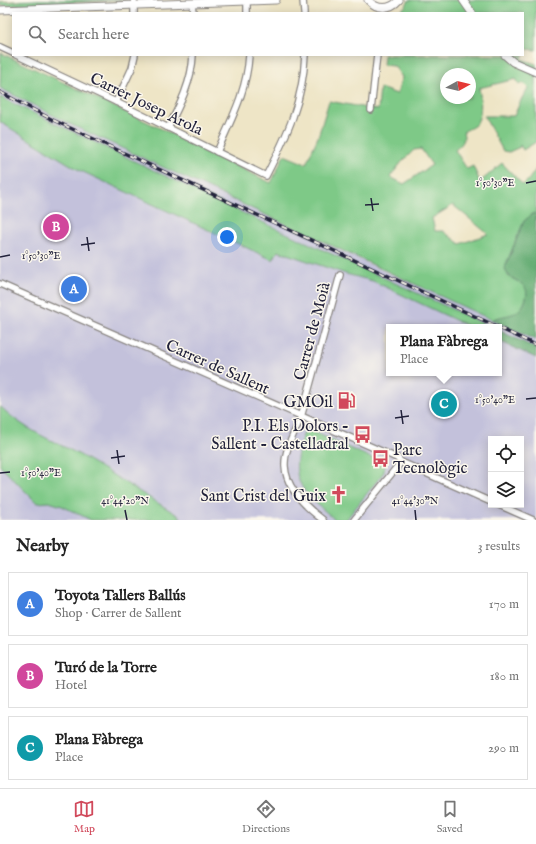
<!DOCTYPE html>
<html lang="en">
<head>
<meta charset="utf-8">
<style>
	body { margin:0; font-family:"IM FELL English",serif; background:#f2f2f2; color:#222 }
	.controls { position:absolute; right:12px; bottom:12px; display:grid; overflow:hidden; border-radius:0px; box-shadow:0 2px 10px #0003 }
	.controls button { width:36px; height:36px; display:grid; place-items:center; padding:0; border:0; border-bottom:1px solid #e0e0e0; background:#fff; color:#222; font:20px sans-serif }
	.compass { position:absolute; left:440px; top:68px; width:36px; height:36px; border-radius:50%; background:#fff; box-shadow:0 2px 10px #0003; rotate:82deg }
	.you { position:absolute; left:227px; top:237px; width:14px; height:14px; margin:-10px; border:3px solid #fff; border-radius:50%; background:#1a73e8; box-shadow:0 0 0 6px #1a73e833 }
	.badge { display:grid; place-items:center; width:26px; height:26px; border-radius:50%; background:#d1495b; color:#fff; font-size:13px; font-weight:700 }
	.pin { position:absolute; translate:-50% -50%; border:2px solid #fff; box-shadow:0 1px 4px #0006 }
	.popup { position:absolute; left:386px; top:324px; width:116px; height:52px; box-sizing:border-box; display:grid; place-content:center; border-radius:0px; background:#fff; filter:drop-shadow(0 1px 3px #0005); font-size:13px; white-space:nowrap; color:#767676 }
	.popup b { font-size:15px; color:#222 }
	.popup::after { content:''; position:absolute; left:50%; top:100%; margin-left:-8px; border:8px solid transparent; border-top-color:#fff }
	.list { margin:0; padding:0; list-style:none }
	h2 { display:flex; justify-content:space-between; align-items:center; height:52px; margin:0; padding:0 16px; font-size:17px }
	h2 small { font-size:13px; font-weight:400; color:#767676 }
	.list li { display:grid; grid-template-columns:26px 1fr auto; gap:12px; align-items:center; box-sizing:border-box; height:64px; margin:0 8px 8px; padding:0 8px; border:1px solid #e0e0e0; border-radius:0px }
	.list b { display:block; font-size:15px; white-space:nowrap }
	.list p { margin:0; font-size:13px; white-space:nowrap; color:#767676 }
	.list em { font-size:13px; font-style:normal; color:#767676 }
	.icon { flex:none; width:22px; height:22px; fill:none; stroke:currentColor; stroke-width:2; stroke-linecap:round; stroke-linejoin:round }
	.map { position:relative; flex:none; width:536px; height:520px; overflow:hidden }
	.search { position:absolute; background:#fff; box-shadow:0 2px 10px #0003; left:12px; right:12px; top:12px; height:44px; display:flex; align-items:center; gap:10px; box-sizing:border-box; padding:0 14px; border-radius:0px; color:#767676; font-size:15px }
	.sheet { height:268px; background:#fff }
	nav { display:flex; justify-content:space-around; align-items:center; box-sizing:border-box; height:56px; border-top:1px solid #e0e0e0; background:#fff; font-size:11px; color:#767676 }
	nav a { display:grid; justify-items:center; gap:2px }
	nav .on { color:#d1495b }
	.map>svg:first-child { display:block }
</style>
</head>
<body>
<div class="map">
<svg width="536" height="520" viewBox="0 0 536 520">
	<rect width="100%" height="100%" fill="#fbf7ec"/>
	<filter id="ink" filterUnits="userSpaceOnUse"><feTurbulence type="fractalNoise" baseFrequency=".025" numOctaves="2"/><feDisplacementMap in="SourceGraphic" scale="8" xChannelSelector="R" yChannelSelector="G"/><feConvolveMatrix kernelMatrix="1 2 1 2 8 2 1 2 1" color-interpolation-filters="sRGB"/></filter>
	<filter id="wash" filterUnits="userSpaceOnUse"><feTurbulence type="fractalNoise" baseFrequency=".012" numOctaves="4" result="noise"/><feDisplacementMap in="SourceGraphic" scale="16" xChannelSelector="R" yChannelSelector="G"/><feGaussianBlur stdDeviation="0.9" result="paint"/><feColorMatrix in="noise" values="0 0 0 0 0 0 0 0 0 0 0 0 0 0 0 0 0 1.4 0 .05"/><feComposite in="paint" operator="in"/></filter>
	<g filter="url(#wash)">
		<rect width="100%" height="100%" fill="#eee5c6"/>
		<!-- industrial -->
		<g fill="#c3c1db" fill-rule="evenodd">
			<path d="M0,88L72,125L380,269L536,340V348L499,331V327H491L260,221L0,97Z"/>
			<path d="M0,122L79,170L273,260L278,251L346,274L373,281L470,327H389V373H499V341L536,358V520H0ZM491,439H521V505H491Z"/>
		</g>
		<!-- green -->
		<g fill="#7ec987" stroke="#507661" fill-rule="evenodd">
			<path d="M38,0H130L0,6V2Z"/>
			<path d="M409,0H536V50L525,49L522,59L536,64V142L523,150L520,145V147L509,152L503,151L484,116H514L522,98L528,88L523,83L519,84L516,79L479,88C481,98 483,119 474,126C471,128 466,130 463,132C466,141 462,144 455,150L467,169L473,166L480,182L502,163L523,185L529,179L536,169V214H534L524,221L506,264L508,276L524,285L527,288C528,300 522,311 511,315C504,317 498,316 492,320L72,125L0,88L1,53L162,129L271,183L284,155L306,164L318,137L329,101L378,110L380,88L397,94L402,77L394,66L383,65L384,55H523V13H397L405,7ZM446,74H470V98H446ZM421,149L432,165L404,184L390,177L401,163L414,150ZM453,205L488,234L460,244L443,231H435L432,218Z"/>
			<path d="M0,97L260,221L491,327H470L373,281L346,274L278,251L273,260L79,170L0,122Z"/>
			<path d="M0,406C22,429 52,440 80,455C114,475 147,497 181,517L179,520H91L62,506L49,502L37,503L0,466Z"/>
			<path d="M307,429L385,464L384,472L346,520H335C310,497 289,486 299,449C301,441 302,435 307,429Z"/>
		</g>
		<!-- forest -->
		<g fill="#66ad74" stroke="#446858">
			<path d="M534,213L536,214V340L492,320C500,315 510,317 518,311C522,308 525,303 526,298C531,279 508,284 505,268L524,221Z"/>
			<path d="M500,331L536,348V358L499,341Z"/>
		</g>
	</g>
	<g filter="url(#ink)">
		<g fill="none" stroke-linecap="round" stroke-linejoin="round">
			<defs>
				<g id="minor">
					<path d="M134,0V13"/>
					<path d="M303,0L304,13"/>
					<path d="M247,1V13"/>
					<path d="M192,3L193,13"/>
					<path d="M0,47L13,53"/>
					<path d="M16,55L116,102L266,176C287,135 303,102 305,55"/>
					<path d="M116,102L132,68L135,55"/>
					<path d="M371,110L377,55"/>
					<path d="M168,128C180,105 192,81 193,55"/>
					<path d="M217,152C231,120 247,91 249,55"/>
					<path d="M0,284L397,458L401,462L491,502"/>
					<path d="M499,505L533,520"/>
					<path d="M323,520C307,508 286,488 285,466C284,450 295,432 301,417C303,410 305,403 307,396L340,275"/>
					<path d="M354,520L401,462"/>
				</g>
				<g id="tertiary">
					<path d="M368,0C377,10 390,10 399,0"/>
					<path d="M463,0L472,13"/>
					<path d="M0,10L276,0"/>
					<path d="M505,55L513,62L536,72"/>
				</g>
			</defs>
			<!-- minor casing -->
			<use href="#minor" stroke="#888480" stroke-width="8"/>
			<!-- tertiary casing -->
			<use href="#tertiary" stroke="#888480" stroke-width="9"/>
			<!-- minor -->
			<use href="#minor" stroke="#fff" stroke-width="5.5"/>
			<!-- tertiary -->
			<use href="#tertiary" stroke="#fff" stroke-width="7"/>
			<defs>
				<g id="rail">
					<path d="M0,92L53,120L498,327"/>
					<path d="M499,328L536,345"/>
				</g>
			</defs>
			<!-- rail casing -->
			<use href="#rail" stroke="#22223b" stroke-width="3.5"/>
			<!-- rail -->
			<use href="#rail" stroke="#fbf7ec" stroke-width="2" stroke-dasharray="6" stroke-linecap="butt"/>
		</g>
	</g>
	<!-- ticks -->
	<path fill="none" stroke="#22223b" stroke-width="1.5" d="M526,183L536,181M371,198L373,211M365,205L379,204M87,237L89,251M81,245L95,243M0,257L10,255M526,399L536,398M401,410L403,424M395,418L409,416M117,450L119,464M111,458L125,456M0,473L10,472M125,510L127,520M415,510L416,520"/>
	<!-- icons -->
	<defs>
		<symbol id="fuel-bare" viewBox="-9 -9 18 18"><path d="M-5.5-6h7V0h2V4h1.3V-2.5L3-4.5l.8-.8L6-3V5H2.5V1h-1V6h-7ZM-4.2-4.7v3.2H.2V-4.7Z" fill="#d1495b" stroke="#fbf7ec" stroke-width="2.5" paint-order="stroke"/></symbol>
		<symbol id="bus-bare" viewBox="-9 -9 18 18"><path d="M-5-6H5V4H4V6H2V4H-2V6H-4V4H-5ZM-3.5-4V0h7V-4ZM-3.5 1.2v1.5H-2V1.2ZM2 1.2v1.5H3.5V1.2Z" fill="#d1495b" stroke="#fbf7ec" stroke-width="2.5" paint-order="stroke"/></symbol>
		<symbol id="church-bare" viewBox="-9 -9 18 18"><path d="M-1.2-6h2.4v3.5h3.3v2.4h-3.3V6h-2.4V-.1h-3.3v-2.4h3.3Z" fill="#d1495b" stroke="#fbf7ec" stroke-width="2.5" paint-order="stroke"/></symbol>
	</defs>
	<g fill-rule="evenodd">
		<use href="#fuel-bare" x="334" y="388" width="25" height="25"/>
		<use href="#bus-bare" x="350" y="422" width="25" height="25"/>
		<use href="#bus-bare" x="368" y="446" width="25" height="25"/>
		<use href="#church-bare" x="326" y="482" width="25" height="25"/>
	</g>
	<g text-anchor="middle" stroke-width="3" stroke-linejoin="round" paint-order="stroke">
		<!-- street labels -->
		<g font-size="16" fill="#22223b" stroke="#fbf7ec">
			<text transform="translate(147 103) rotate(26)" y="6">Carrer Josep Arola</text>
			<text transform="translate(311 331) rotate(-75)" y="6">Carrer de Moià</text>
			<text transform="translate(218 366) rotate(24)" y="6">Carrer de Sallent</text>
		</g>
		<!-- poi labels -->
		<g font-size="16" fill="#22223b" stroke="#fbf7ec" text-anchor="end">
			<text x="333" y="407">GMOil</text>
			<text x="349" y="431">P.I. Els Dolors -<tspan x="349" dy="18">Sallent - Castelladral</tspan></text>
			<text x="393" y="455" text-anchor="start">Parc<tspan x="393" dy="18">Tecnològic</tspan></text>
			<text x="326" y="501">Sant Crist del Guix</text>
		</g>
	</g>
	<g font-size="10" text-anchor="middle" fill="#22223b" stroke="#fbf7ec" stroke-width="3" stroke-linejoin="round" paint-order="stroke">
		<text x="495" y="186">1°50'30"E</text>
		<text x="41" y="259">1°50'30"E</text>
		<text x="495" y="403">1°50'40"E</text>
		<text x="41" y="476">1°50'40"E</text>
		<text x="125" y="504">41°44'20"N</text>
		<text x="415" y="504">41°44'30"N</text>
	</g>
</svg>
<div class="controls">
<button><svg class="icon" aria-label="locate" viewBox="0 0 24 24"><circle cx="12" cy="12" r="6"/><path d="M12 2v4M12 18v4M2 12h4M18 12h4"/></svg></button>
<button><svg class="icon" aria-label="layers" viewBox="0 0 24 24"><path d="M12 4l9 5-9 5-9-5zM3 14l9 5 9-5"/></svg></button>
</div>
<svg class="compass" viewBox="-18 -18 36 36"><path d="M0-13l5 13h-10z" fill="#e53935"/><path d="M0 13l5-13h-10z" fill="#767676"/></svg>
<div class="you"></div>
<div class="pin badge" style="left:74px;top:289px;background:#3f7fe0">A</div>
<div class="pin badge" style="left:56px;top:227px;background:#d1479c">B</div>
<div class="pin badge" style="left:444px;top:404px;background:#0f9aa8">C</div>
<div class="popup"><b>Plana Fàbrega</b>Place</div>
<div class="search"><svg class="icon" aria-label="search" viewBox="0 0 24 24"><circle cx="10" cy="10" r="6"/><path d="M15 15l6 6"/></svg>Search here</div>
</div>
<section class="sheet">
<h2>Nearby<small>3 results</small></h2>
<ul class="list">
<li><span class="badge" style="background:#3f7fe0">A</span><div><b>Toyota Tallers Ballús</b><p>Shop · Carrer de Sallent</p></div><em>170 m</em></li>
<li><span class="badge" style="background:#d1479c">B</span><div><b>Turó de la Torre</b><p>Hotel</p></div><em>180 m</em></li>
<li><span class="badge" style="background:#0f9aa8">C</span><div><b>Plana Fàbrega</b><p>Place</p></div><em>290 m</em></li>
</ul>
</section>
<nav>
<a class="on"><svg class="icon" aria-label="map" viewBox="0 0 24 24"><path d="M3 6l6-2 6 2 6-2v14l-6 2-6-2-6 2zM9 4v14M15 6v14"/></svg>Map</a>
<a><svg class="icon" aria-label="directions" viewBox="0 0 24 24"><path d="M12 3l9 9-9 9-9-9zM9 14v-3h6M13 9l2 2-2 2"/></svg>Directions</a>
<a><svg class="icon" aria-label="saved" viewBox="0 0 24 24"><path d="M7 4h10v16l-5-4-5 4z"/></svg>Saved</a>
</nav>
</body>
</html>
